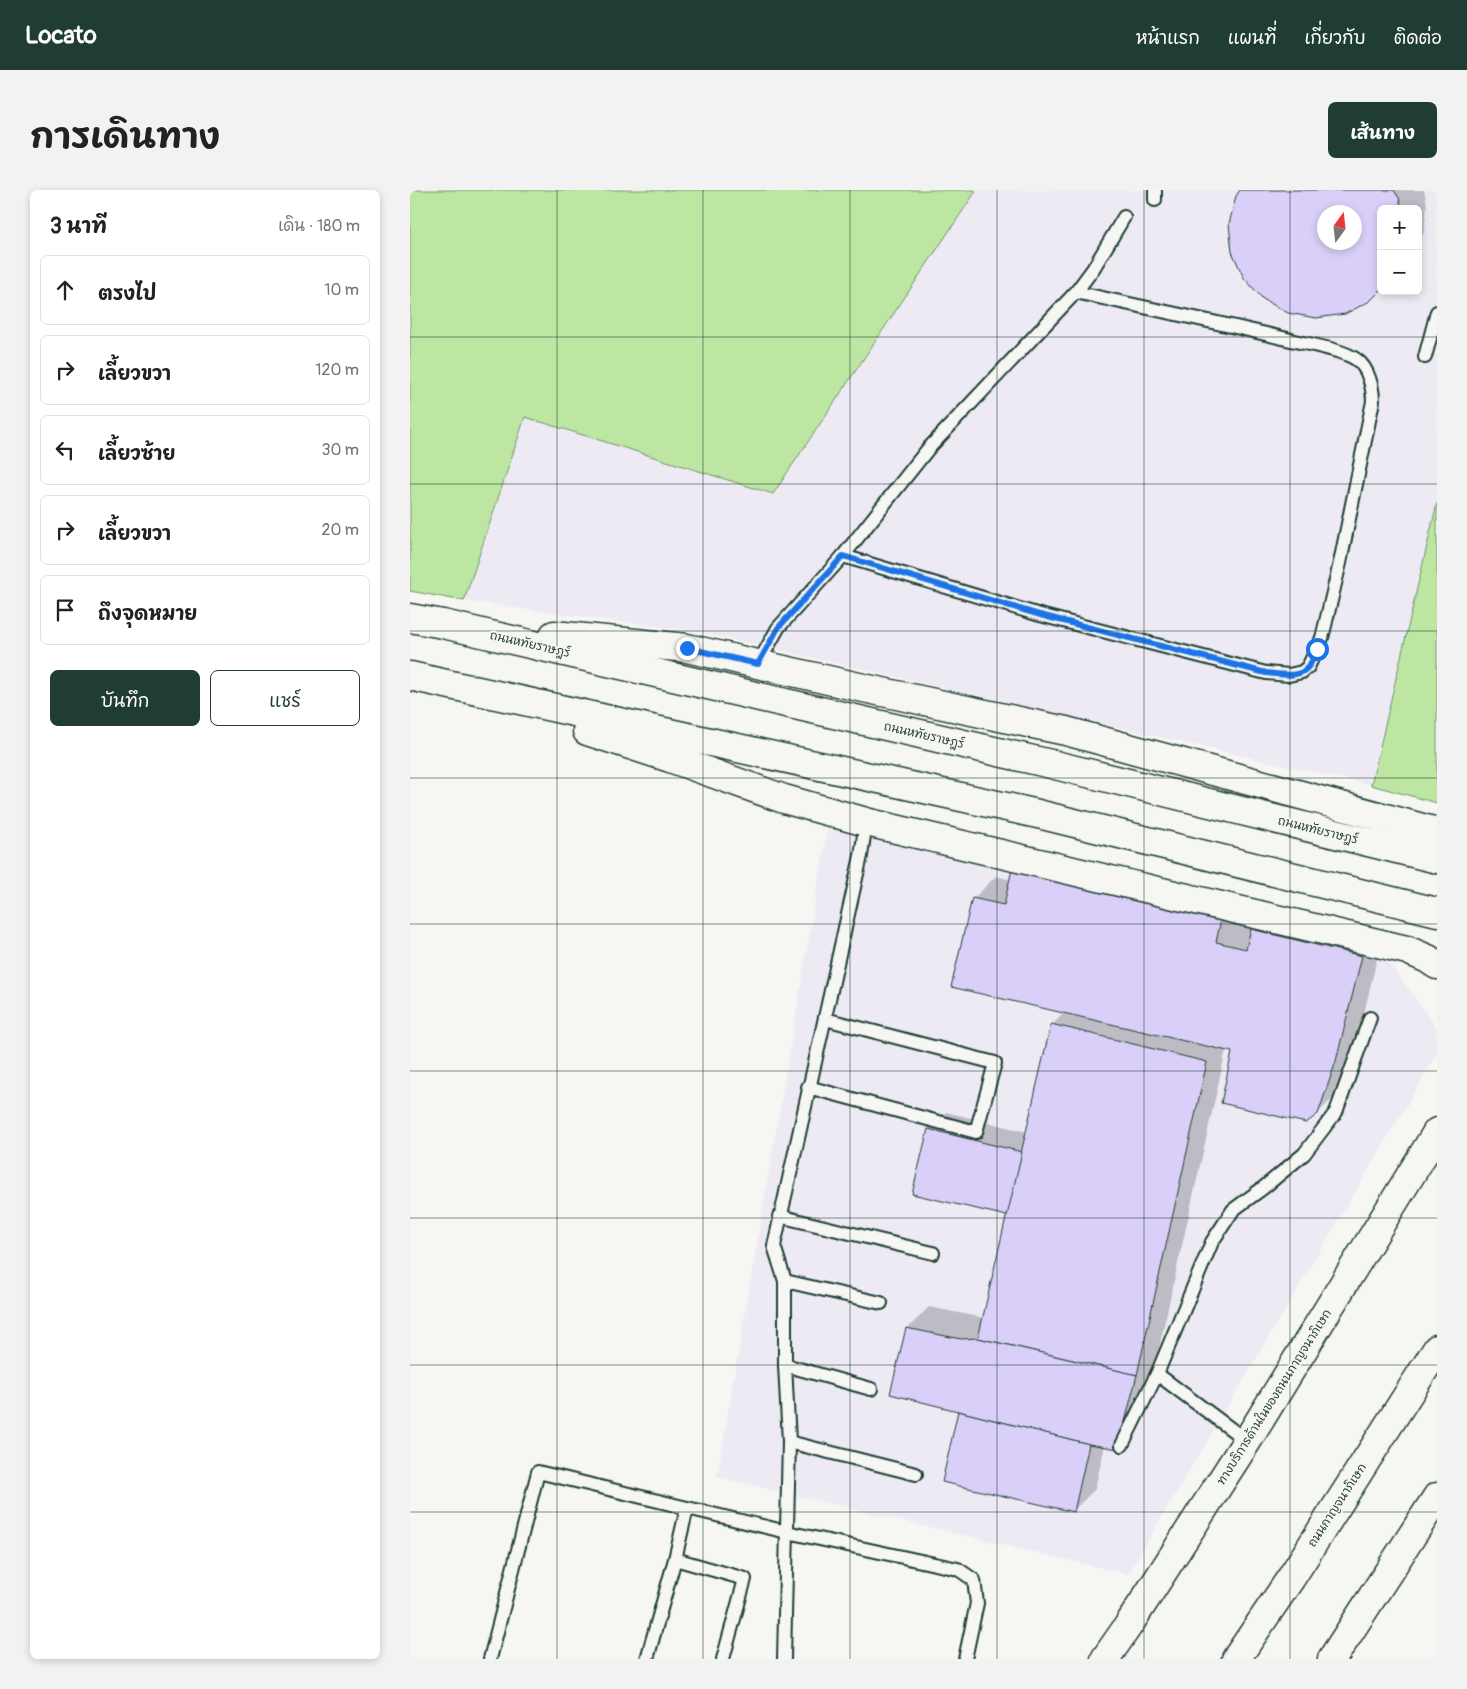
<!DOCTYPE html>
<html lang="th">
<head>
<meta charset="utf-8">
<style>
	body { margin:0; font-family:Pangolin,"Playpen Sans Thai",sans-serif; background:#f2f2f2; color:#222 }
	.controls { position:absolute; right:15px; top:15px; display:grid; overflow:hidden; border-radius:8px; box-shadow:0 2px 8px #0003 }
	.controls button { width:45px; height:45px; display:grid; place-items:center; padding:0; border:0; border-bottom:1px solid #e0e0e0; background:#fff; color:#222; font:25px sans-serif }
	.compass { position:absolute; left:907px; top:15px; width:45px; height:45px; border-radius:50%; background:#fff; box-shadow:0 2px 8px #0003; rotate:15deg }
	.stop { position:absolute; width:15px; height:15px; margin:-11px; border:4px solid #1a73e8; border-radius:50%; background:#fff }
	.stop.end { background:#1a73e8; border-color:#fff; box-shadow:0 1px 5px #0008 }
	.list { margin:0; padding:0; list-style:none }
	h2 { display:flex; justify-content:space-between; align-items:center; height:65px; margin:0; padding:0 20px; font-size:21px }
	h2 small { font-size:16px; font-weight:400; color:#767676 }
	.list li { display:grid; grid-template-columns:32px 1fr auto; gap:15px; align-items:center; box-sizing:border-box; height:70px; margin:0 10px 10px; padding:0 10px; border:1px solid #e0e0e0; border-radius:8px }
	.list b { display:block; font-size:19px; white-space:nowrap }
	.list em { font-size:16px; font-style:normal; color:#767676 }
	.actions { display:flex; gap:10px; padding:15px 20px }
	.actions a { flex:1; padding:11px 0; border:1px solid #1f3d34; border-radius:8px; text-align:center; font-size:18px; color:#1f3d34 }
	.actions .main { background:#1f3d34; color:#fff }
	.icon { flex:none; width:28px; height:28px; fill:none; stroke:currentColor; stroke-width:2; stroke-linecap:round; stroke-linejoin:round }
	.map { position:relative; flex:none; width:1027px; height:1469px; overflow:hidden; border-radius:8px }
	header { display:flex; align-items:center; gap:30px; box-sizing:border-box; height:70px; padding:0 25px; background:#1f3d34; color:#fff }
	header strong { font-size:24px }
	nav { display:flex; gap:28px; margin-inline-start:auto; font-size:18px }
	.intro { display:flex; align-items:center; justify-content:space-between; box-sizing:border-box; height:120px; padding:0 30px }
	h1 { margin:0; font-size:35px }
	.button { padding:12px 22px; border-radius:8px; background:#1f3d34; color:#fff; font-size:18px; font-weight:700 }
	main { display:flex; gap:30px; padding:0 30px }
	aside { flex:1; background:#fff; border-radius:8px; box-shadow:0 2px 8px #0003 }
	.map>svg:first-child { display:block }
</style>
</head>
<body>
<header>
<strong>Locato</strong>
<nav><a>หน้าแรก</a><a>แผนที่</a><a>เกี่ยวกับ</a><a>ติดต่อ</a></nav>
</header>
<div class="intro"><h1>การเดินทาง</h1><a class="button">เส้นทาง</a></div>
<main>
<aside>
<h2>3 นาที<small>เดิน · 180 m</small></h2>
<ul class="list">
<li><svg class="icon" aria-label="ahead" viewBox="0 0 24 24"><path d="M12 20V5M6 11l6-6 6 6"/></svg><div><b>ตรงไป</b></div><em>10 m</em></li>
<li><svg class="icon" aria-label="right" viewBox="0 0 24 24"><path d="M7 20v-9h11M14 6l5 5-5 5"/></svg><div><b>เลี้ยวขวา</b></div><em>120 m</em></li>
<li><svg class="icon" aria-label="left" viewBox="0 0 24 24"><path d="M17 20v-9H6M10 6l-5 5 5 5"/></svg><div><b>เลี้ยวซ้าย</b></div><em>30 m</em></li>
<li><svg class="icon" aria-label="right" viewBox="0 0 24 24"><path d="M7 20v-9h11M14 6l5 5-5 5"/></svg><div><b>เลี้ยวขวา</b></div><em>20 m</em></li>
<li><svg class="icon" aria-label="arrive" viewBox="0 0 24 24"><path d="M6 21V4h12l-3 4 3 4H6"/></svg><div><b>ถึงจุดหมาย</b></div></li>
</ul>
<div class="actions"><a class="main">บันทึก</a><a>แชร์</a></div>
</aside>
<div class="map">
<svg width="1027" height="1469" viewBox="0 0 1027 1469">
	<rect width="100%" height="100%" fill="#f6f6f2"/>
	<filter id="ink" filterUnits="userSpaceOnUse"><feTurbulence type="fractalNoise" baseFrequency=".02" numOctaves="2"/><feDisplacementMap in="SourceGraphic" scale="10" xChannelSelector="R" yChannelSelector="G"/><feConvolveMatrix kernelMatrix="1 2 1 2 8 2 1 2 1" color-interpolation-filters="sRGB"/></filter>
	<g filter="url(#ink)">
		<!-- built -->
		<g fill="#edeaf4" fill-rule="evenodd">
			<path d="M564,0H1027V313L961,595L289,442L54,411L115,227L363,303L566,1ZM971,19H1008V101H971ZM914,22H944V52H914Z"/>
			<path d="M419,630L970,760L1027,838V864L718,1384L307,1287Z"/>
		</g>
		<!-- green -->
		<g fill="#bde6a2" stroke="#6e926b">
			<path d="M0,0H564L566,1L363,304L115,227L54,411L0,401Z"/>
			<path d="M1027,313V613L961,595Z"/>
		</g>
		<!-- shadow -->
		<g fill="#0003" fill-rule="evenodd">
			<path d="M832,0H1014L1017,14L1014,42L1008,54V19H971V98ZM914,22H944V52H914Z"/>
			<path d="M625,658L973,744L948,848L930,901L907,924L824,861L816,860L748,1162L730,1236L708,1258L695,1255L685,1299L663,1321L549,1220L497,1139L519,1117L574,1128L598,1025L519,939L536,922L617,942L642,835L655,822L564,708L586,686L601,690L603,680Z"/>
		</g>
		<!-- building -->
		<g fill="#d9cff8" stroke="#1f3d34" fill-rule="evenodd">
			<path d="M830,0H984L989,8L992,19H971V100L960,111L935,124L906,128L878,123L853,109L834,88L822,62L819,34L826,6ZM914,22H944V52H914Z"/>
			<path d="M602,679L811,730L806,752L836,759L841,739L952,766L926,871L908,924L896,933L811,913L822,862L541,797L562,708L594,715Z"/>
			<path d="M641,834L797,872L727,1185L568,1148Z"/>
			<path d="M518,939L612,962L597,1026L502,1004Z"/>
			<path d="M496,1138L551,1149L568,1148L727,1185L708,1259L679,1254L480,1204Z"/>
			<path d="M548,1221L679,1254L664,1322L532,1292Z"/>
		</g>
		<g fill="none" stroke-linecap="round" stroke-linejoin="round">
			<defs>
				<g id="service">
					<path d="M745,0V10"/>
					<path d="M1015,167L1027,122"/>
					<path d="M433,366L630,425L856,483L879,485L892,482L898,477L912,448L930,373L963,211C963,197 958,178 947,170C934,160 902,155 885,151C813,133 739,119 666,102"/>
					<path d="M348,474L368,438L433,366L518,259L666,102L683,79L714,27"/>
					<path d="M398,897L566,942L585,873L415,829"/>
					<path d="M369,1026L523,1063"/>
					<path d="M375,1091L471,1113"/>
					<path d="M375,1175L461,1199"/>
					<path d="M747,1184L837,1251"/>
					<path d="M379,1252L506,1284"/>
					<path d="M712,1255L747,1184L802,1052L823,1020L853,998L894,964L926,922L960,828"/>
					<path d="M265,1369L335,1389L313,1469"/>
					<path d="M80,1469L128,1282L377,1342L548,1379L564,1390L567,1413L555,1469"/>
					<path d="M237,1469L265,1369L277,1318"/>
					<path d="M374,1469L379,1252L375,1175V1091L364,1056L451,666L456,632"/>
				</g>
				<g id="secondary">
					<path d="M0,428L33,434L641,574L1027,669"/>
					<path d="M144,445L277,458L449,497L656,541L1027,642"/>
					<path d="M0,486L628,624L1027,722"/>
					<path d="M177,541L260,568L374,609L456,632L997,760L1018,769L1027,775"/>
					<path d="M695,1469L718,1436L837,1251L1027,942"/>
				</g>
				<g id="motorway">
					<path d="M826,1469L881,1388L1027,1159"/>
					<path d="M922,1469L1027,1307"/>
				</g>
			</defs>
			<!-- service casing -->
			<use href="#service" stroke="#1f3d34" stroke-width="16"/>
			<!-- secondary casing -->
			<use href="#secondary" stroke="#1f3d34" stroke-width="31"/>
			<!-- motorway casing -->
			<use href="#motorway" stroke="#1f3d34" stroke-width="31"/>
			<!-- service -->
			<use href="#service" stroke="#f6f6f2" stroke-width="12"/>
			<!-- secondary -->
			<use href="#secondary" stroke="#f6f6f2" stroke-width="28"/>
			<!-- motorway -->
			<use href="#motorway" stroke="#f6f6f2" stroke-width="28"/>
		</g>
	</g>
	<g fill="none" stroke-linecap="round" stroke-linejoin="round" filter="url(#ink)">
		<!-- route -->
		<path stroke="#1a73e8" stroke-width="6" d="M277,458L348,474L368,438L433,366L630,425L856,483C869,484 889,489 898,477C902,472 905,465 907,459"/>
	</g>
	<!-- grid -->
	<path fill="none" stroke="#1f3d34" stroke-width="1" stroke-opacity="0.55" d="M147,0V1469M293,0V1469M440,0V1469M587,0V1469M734,0V1469M880,0V1469M0,147H1027M0,294H1027M0,441H1027M0,588H1027M0,734H1027M0,881H1027M0,1028H1027M0,1175H1027M0,1322H1027"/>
	<g text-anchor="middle" stroke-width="4" stroke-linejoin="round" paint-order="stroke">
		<!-- street labels -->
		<g font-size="12" fill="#1f3d34" stroke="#f6f6f2">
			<text transform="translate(120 454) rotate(13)" y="4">ถนนหทัยราษฎร์</text>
			<text transform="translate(514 545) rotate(13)" y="4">ถนนหทัยราษฎร์</text>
			<text transform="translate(908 640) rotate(14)" y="4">ถนนหทัยราษฎร์</text>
			<text transform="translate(864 1207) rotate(-58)" y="4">ทางบริการด้านในของถนนกาญจนาภิเษก</text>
			<text transform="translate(927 1315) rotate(-57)" y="4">ถนนกาญจนาภิเษก</text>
		</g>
	</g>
</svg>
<div class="controls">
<button>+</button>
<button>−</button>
</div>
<svg class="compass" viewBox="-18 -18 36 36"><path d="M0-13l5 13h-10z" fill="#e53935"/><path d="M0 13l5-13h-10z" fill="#767676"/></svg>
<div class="stop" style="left:907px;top:459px"></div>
<div class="stop end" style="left:277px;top:458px"></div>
</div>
</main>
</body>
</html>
